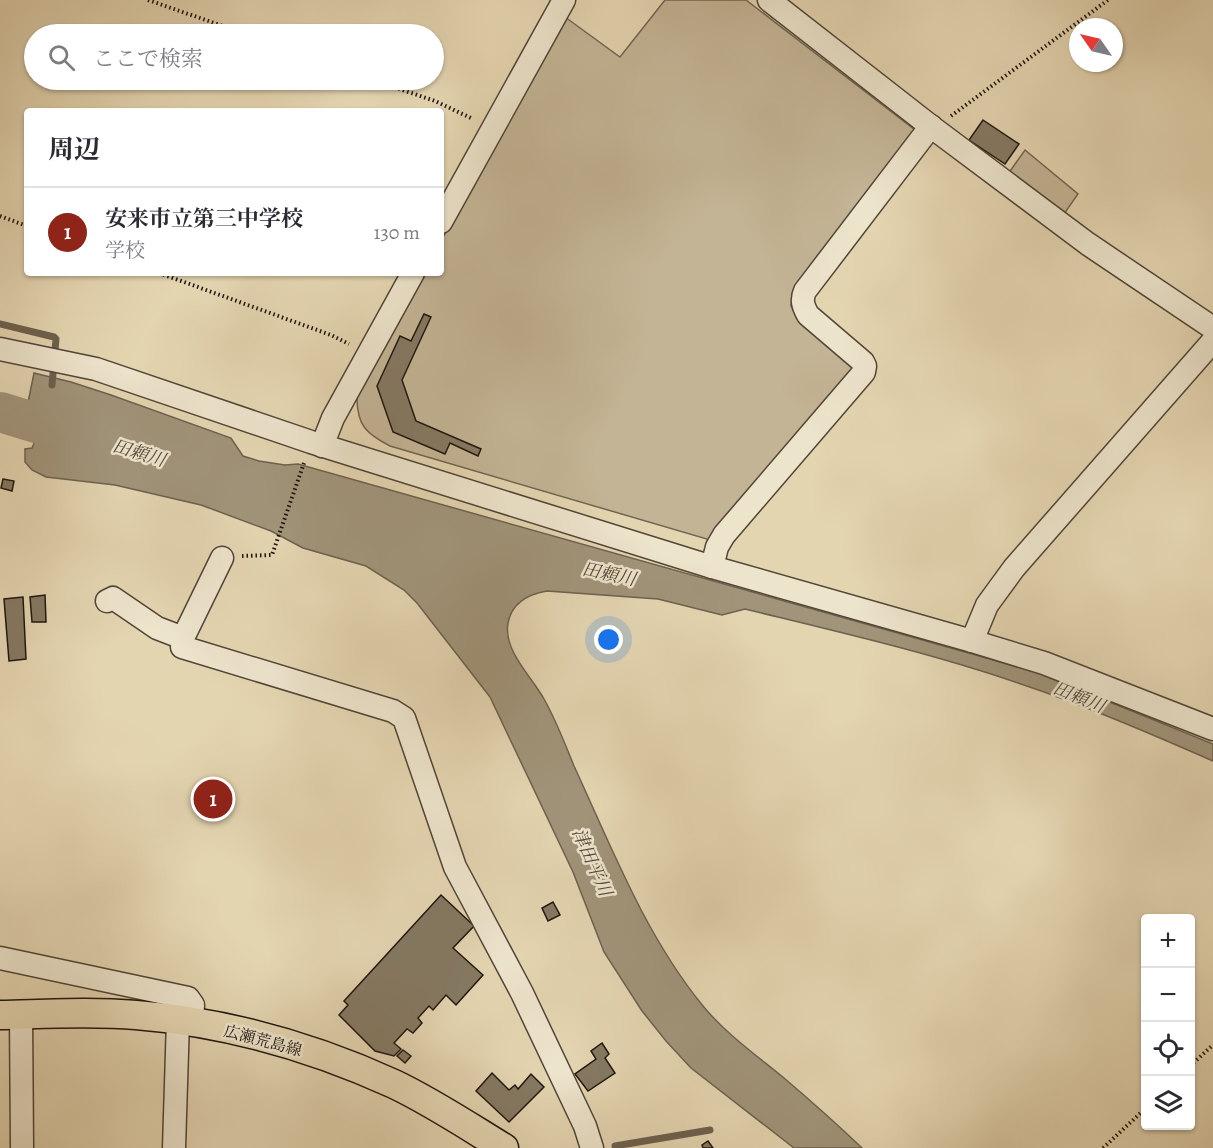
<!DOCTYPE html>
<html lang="ja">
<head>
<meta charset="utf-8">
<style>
	body { margin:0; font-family:Alegreya,"Noto Serif JP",serif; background:#f7f7f7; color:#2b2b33 }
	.controls { position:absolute; right:18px; bottom:18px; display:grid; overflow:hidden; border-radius:6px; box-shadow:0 2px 4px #0004 }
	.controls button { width:54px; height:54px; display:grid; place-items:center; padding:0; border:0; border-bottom:2px solid #e1e1e2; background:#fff; color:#2b2b33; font:30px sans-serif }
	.compass { position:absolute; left:1069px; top:18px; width:54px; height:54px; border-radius:50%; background:#fff; box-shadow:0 2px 4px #0004; rotate:304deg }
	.you { position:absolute; left:609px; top:640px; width:21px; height:21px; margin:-15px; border:4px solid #fff; border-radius:50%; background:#1a73e8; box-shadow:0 0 0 9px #1a73e833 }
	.badge { display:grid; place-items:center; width:39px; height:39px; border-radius:50%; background:#8f2418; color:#fff; font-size:20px; font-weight:700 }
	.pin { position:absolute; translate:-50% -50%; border:3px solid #fff; box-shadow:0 2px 6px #0006 }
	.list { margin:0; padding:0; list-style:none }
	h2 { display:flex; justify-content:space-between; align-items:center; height:78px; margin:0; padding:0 24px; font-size:26px }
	h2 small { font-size:20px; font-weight:400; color:#7c7c81 }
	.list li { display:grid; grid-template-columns:39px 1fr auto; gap:18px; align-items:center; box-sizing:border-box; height:90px; padding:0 24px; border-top:2px solid #e1e1e2 }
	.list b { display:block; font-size:22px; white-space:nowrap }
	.list p { margin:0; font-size:20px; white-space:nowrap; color:#7c7c81 }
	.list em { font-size:20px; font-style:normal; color:#7c7c81 }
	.icon { flex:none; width:33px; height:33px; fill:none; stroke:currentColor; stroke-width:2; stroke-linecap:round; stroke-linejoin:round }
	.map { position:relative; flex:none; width:1213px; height:1148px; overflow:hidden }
	.search { position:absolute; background:#fff; box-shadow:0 2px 4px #0004; left:24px; top:24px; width:420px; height:66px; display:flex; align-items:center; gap:15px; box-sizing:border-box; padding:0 21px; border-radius:33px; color:#7c7c81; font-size:22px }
	.panel { position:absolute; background:#fff; box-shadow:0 2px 4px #0004; left:24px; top:108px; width:420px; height:168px; border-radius:6px }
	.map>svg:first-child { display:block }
</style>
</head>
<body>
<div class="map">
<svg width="1213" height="1148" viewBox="0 0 1213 1148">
	<rect width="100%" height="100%" fill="#e4d5b1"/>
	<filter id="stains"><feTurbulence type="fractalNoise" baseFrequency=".00333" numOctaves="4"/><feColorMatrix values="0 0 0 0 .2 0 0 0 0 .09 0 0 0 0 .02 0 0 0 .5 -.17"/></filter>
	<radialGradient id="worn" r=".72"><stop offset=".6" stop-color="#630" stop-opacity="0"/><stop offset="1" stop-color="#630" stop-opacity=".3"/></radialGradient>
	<!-- green -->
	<g fill="#c3b495" stroke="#716452" stroke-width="1.5">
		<path d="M665,0H746L919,133L792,299L791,306L798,316L854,360V374L710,540L390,446C367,434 357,426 357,398L423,273H441V241L565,17L620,57Z"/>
		<path d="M1025,150L1078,194L1064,214L1008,174Z"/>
	</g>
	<!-- water -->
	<path fill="#a1947a" stroke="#6d614f" stroke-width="1.5" d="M34,373L71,382L111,395L231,438L243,456L259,461L285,465L298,464L1036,672L1213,744V761C1149,733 1084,705 1018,683C931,653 835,631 745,609L722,615L658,599L547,591C529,594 512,602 508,623C503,651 532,677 544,699C556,720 565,744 574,766C612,848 645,935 703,1006C726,1034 756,1055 784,1078C811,1101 837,1124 862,1148H794L691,1068L666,1041L642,1011L604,952L573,872L490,697L417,603L404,590L366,566L303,548L271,531L201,505L115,485L46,477L32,470L25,462V449L32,448L35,441L29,438L21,437Z"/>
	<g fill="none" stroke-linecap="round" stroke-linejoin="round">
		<!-- stream -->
		<g stroke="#6d614f" stroke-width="7">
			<path d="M0,324L54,337L56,339L52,385"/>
			<path d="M615,1146L710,1130"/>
		</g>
		<!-- river -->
		<path stroke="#a1947a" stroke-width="40" d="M0,412L76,435"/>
	</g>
	<!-- building -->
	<g fill="#857963" stroke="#1f150e" stroke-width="1.5">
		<path d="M983,120L1019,144L1005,164L969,140Z"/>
		<path d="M424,314L431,317L402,380L416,421L481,449L478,456L450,443L445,454L393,432L377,386L400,336L411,341Z"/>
		<path d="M3,479L14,481L12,491L1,488Z"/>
		<path d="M45,595L46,622H32L30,597Z"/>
		<path d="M23,597L26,659L9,661L4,599Z"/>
		<path d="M441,895L474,926L453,948L483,975L456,1005L446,995L433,1010L429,1006L418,1018L422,1023L413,1033L407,1029L394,1043L401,1049L394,1056L375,1051L339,1015L348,1005L344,1001Z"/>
		<path d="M553,902L560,915L548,921L542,908Z"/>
		<path d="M602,1043L609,1054L605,1058L615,1073L588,1091L575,1074L596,1059L591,1051Z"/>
		<path d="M403,1050L411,1056L405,1063L397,1056Z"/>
		<path d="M492,1073L509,1090L515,1085L518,1089L531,1074L544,1087L509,1122L476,1091Z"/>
		<path d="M708,1141L713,1148H703L702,1145Z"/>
	</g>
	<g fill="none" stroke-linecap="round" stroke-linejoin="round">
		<defs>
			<g id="minor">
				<path d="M769,0L933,128L1088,244L1213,328"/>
				<path d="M441,222L564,0"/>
				<path d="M0,349L96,369L311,442L712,567L972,641L1044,663L1213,729"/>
				<path d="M322,446L333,418L413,273"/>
				<path d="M222,558L183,638L182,647L393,711L404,718L455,867L522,993L585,1126L592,1148"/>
				<path d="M712,567L717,547L724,535L864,372L865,366L863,362L808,315C803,306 801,300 805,291L931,126"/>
				<path d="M107,601L113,598L157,628L183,638"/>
				<path d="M972,641L987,605L1014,568L1213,341"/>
				<path d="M0,958L188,998L193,1005L192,1023"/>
				<path d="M21,1014L22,1148"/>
				<path d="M174,1148L178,1020"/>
			</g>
			<path id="major" d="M0,1015C45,1014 91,1011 136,1015C224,1022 313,1047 394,1084C432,1102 468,1126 504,1148"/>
		</defs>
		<!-- minor casing -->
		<use href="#minor" stroke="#504537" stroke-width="25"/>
		<!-- major casing -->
		<use href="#major" stroke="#1f150e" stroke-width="31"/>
		<!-- path -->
		<g stroke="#1f150e" stroke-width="4" stroke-dasharray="1.5 3" stroke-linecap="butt">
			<path d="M148,0L246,34"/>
			<path d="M373,80L435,101L473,119"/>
			<path d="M951,116L1108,0"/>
			<path d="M0,216L27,226"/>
			<path d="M159,273L331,335L349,344"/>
			<path d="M242,556L272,555L304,463"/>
			<path d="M1190,1066L1213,1045"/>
			<path d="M1103,1148L1146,1108"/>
		</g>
		<!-- minor -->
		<use href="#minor" stroke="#ede4cc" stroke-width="22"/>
		<!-- major -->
		<use href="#major" stroke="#e4d5b1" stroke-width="28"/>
	</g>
	<g text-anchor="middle" stroke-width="5" stroke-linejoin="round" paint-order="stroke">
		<!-- street labels -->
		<g font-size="16" fill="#1f150e" stroke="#ede4cc">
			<text transform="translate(263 1040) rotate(15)" y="6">広瀬荒島線</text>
		</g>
		<!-- water labels -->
		<g font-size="18" font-style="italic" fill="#534839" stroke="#ede4cc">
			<text transform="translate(139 453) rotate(17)" y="6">田頼川</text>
			<text transform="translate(609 574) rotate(12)" y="6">田頼川</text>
			<text transform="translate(1079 697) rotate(22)" y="6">田頼川</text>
			<text transform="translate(592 862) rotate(66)" y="6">津田平川</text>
		</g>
	</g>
	<rect width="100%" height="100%" filter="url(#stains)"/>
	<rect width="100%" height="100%" fill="url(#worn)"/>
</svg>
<div class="controls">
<button>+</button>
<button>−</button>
<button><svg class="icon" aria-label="locate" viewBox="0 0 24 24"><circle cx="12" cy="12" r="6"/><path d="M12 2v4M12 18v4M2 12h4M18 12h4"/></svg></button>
<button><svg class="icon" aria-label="layers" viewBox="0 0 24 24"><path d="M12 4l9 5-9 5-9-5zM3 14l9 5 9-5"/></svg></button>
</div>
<svg class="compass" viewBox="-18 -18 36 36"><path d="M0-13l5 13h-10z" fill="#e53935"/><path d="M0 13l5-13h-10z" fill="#7c7c81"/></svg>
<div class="you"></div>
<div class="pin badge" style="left:213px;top:799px">1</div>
<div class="search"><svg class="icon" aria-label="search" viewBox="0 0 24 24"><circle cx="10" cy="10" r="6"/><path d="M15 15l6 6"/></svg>ここで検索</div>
<section class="panel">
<h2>周辺<small></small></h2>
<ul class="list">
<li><span class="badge">1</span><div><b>安来市立第三中学校</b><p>学校</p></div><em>130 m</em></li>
</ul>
</section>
</div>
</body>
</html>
